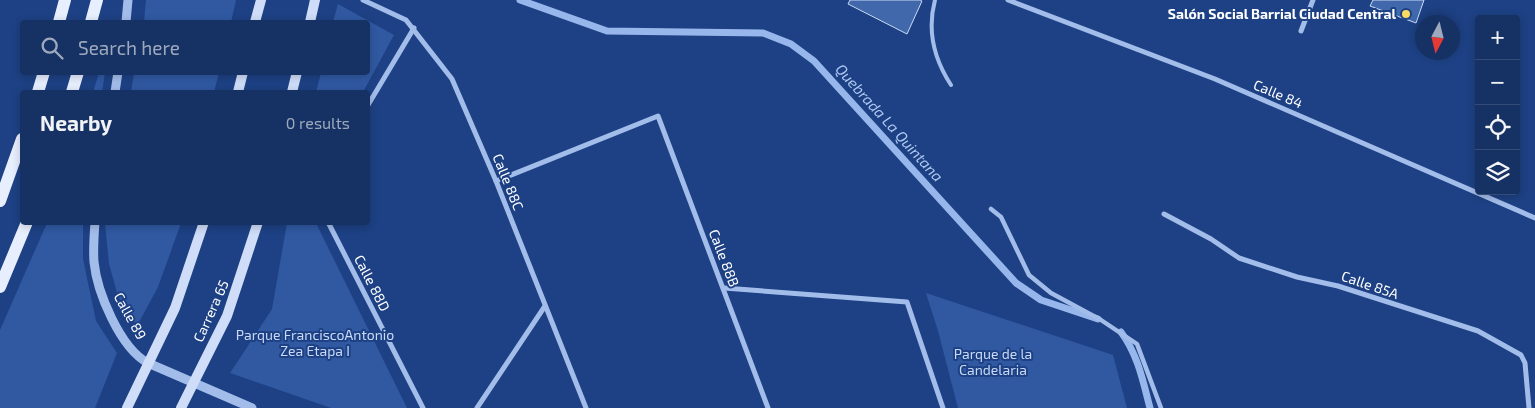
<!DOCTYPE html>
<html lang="en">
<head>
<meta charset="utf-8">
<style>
	body { margin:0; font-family:"Exo 2",sans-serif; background:#1f3969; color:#f1f3f6 }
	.controls { position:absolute; right:15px; top:15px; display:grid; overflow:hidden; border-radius:5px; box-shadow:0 2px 8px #0003 }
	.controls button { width:45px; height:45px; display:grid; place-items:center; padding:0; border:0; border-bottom:1px solid #354c78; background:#163163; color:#f1f3f6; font:25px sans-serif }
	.compass { position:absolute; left:1415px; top:15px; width:45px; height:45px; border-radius:50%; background:#163163; box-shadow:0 2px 8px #0003; rotate:187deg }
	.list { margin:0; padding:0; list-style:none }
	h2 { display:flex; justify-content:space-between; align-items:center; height:65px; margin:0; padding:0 20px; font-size:21px }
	h2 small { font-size:16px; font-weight:400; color:#9ea9be }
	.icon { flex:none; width:28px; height:28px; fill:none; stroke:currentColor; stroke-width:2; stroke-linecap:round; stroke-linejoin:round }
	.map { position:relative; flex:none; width:1535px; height:408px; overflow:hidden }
	.search { position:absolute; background:#163163; box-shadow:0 2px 8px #0003; left:20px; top:20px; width:350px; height:55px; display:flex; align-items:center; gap:12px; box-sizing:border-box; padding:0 18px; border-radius:5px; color:#9ea9be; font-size:19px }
	.panel { position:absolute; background:#163163; box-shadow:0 2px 8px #0003; left:20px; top:90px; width:350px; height:135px; border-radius:5px }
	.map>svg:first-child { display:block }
</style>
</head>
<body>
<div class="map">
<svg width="1535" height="408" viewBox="0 0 1535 408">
	<rect width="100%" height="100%" fill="#1d4184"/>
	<!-- green -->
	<g fill="#3059a2">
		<path d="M146,0H236L231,22H144Z"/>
		<path d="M338,4L394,35L363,92H316L321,73L368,72V22H333Z"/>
		<path d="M99,73H105L102,92H93Z"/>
		<path d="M134,73V72L219,73L214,92H131Z"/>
		<path d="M47,223H83V259L96,321L117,353L95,408H0V330Z"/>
		<path d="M105,223H181L158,287L137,326L118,296L109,264Z"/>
		<path d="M287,223H316L407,408H331L230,373L272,309Z"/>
		<path d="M926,293L1113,355L1127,408H958L938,331Z"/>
	</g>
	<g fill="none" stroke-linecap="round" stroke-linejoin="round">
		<!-- stream -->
		<g stroke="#97b7ec" stroke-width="7">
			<path d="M520,0L607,31L763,33L791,44L814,61L1016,283L1041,300L1098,319"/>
			<path d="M1121,332C1138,355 1143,381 1150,408"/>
		</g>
	</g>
	<!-- building -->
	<g fill="#4168ab" stroke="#c8daf8">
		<path d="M850,0H920L922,1L907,34L848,4Z"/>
		<path d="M1373,0H1424L1416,23L1370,6Z"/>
	</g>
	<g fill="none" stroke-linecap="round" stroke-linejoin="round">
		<!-- service -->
		<path stroke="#a3bdea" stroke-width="4" d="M935,0C927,30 934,59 951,85"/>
		<!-- pedestrian -->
		<path stroke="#a3bdea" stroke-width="4.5" d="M991,209L1001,217L1029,275L1051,293L1101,320L1137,344L1161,408"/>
		<!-- minor -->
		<g stroke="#a3bdea" stroke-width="5">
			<path d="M363,0L406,20L452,79L496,181L586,408"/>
			<path d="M1008,0L1215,79L1535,218"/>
			<path d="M1301,31L1313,0"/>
			<path d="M368,105L414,28"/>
			<path d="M496,181L658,116L768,408"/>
			<path d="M1164,214L1211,239L1239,258L1297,277L1338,286L1478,331L1521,355L1525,363L1529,408"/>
			<path d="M328,222L423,408"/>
			<path d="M724,288L907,302L943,408"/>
			<path d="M477,408L545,306"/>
		</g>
		<!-- tertiary -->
		<g stroke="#a3bdea" stroke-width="9">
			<path d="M126,22L128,0"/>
			<path d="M115,92L118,72"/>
			<path d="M95,222C94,236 93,249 94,262C97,292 120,348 148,363L252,408"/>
		</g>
		<!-- secondary -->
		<g stroke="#cfddf8" stroke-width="10">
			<path d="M255,22L261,0"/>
			<path d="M310,22L315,0"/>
			<path d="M238,92L243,72"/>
			<path d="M292,92L297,72"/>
			<path d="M127,408L175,308L204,222"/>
			<path d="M181,408L227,316L258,222"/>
		</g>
		<!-- primary -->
		<g stroke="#e7eefe" stroke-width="12">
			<path d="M59,22L65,0"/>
			<path d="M91,22L97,0"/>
			<path d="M38,92L44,72"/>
			<path d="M72,92L78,72"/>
			<path d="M0,201L22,139"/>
			<path d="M0,287L27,222"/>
		</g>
	</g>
	<!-- markers -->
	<circle fill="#fadb62" stroke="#1d4184" stroke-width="2" cx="1406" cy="14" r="5"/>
	<g text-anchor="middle" stroke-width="4" stroke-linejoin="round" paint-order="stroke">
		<!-- poi labels -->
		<g font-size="14" font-weight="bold" fill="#fff" stroke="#1d4184" text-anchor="end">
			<text x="1396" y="19">Salón Social Barrial Ciudad Central</text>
		</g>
		<!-- street labels -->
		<g font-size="14" fill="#fff" stroke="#1d4184">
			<text transform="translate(1278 94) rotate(23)" y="5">Calle 84</text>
			<text transform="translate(508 182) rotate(68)" y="5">Calle 88C</text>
			<text transform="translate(724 258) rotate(69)" y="5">Calle 88B</text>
			<text transform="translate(372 283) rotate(63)" y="5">Calle 88D</text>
			<text transform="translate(1370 285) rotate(19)" y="5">Calle 85A</text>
			<text transform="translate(211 311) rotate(-66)" y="5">Carrera 65</text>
			<text transform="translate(130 316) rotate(61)" y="5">Calle 89</text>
		</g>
		<!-- park labels -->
		<g font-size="14" fill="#c8daf8" stroke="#1d4184">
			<text x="315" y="340">Parque FranciscoAntonio<tspan x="315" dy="16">Zea Etapa I</tspan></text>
			<text x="993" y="359">Parque de la<tspan x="993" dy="16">Candelaria</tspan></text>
		</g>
		<!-- water labels -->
		<g font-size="15" font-style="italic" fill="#afc8f2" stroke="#1d4184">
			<text transform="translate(889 123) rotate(48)" y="5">Quebrada La Quintana</text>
		</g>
	</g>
</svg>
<div class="controls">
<button>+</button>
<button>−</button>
<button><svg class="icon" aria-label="locate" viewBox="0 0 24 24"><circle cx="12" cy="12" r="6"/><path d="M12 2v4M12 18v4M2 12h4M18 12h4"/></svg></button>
<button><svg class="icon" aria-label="layers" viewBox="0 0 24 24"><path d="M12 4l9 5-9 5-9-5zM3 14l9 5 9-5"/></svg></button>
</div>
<svg class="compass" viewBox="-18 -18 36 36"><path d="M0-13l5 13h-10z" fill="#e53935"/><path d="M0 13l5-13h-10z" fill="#9ea9be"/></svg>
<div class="search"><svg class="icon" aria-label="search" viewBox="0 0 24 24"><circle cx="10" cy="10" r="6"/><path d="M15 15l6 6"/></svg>Search here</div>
<section class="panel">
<h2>Nearby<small>0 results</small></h2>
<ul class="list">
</ul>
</section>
</div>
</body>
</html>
